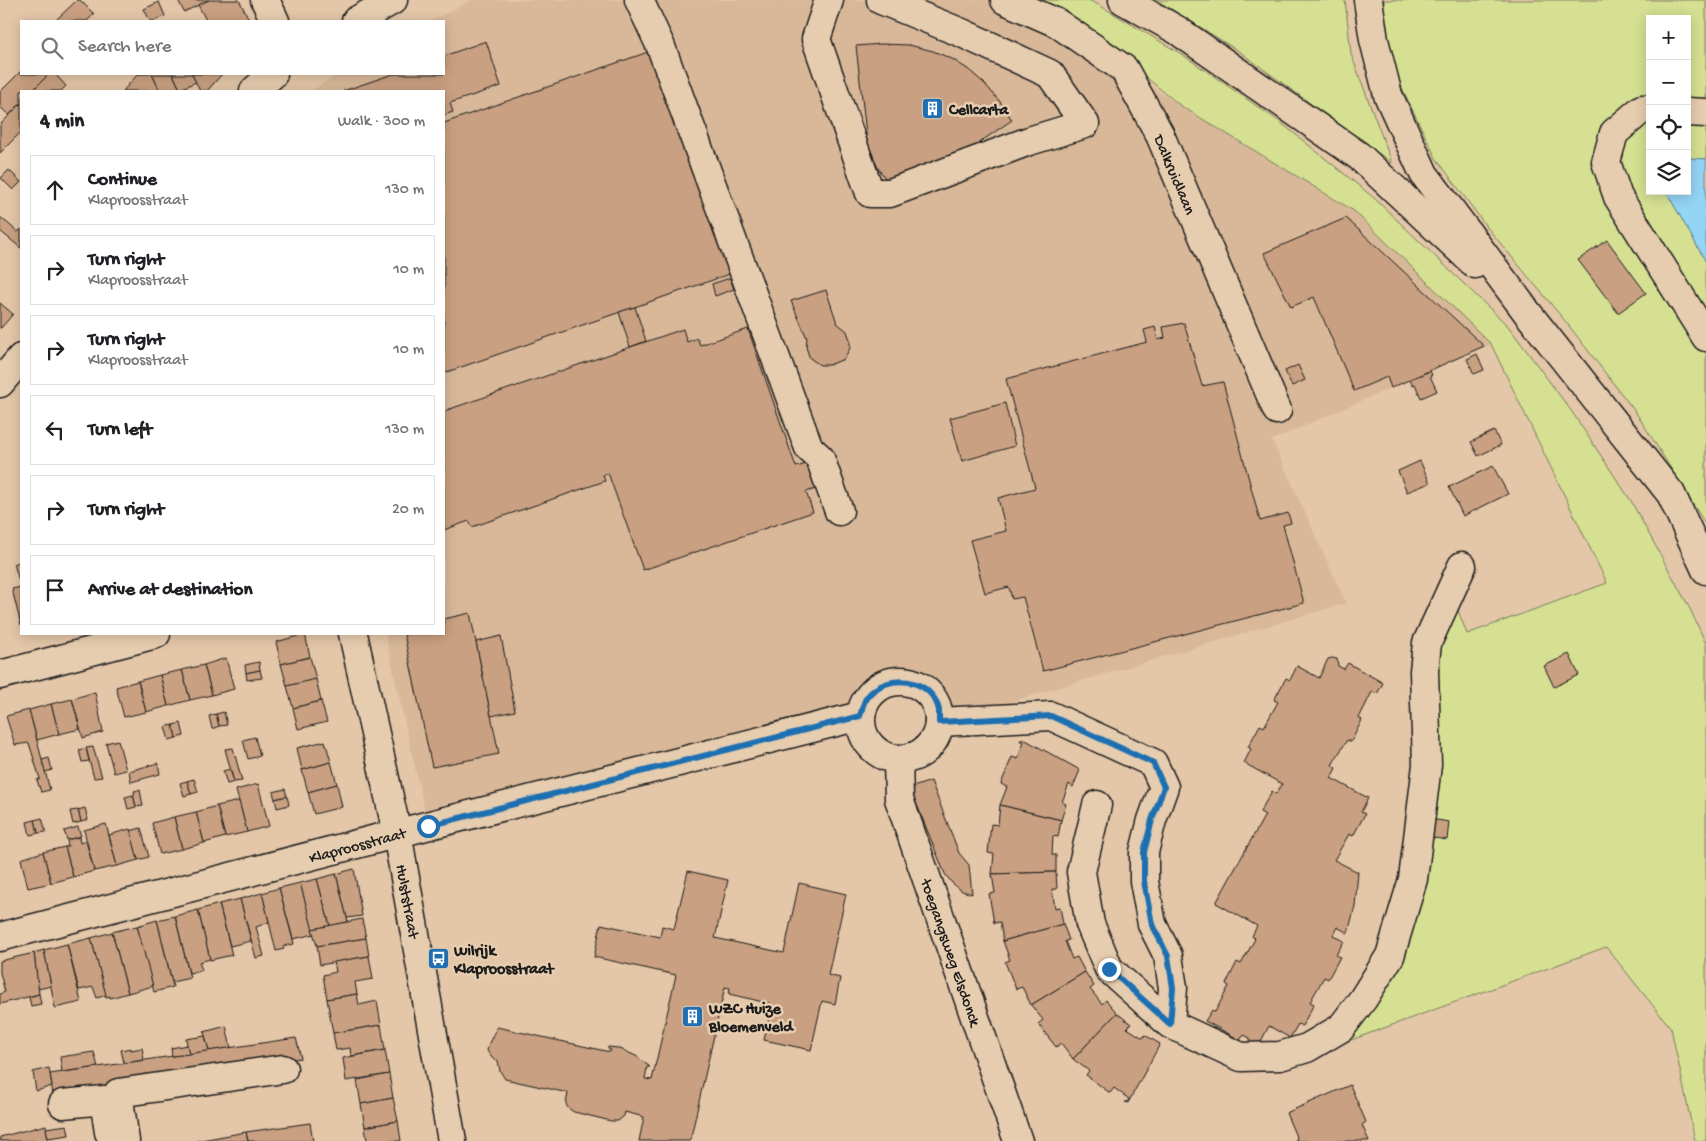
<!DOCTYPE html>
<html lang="en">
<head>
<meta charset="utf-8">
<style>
	body { margin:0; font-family:"Gochi Hand",sans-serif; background:#f2f2f2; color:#202124 }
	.controls { position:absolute; right:15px; top:15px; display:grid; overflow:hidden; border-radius:0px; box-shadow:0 2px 12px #0003 }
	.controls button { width:45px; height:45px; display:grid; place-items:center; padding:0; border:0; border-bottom:1px solid #e0e0e0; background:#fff; color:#202124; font:25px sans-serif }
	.stop { position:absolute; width:15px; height:15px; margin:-11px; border:4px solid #1f6fb2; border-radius:50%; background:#fff }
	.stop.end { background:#1f6fb2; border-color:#fff; box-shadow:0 1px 5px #0008 }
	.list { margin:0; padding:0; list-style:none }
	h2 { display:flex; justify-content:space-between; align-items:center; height:65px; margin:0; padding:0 20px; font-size:21px }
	h2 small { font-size:16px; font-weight:400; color:#757577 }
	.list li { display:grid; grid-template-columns:32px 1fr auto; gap:15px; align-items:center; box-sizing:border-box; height:70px; margin:0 10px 10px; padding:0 10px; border:1px solid #e0e0e0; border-radius:0px }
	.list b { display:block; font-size:19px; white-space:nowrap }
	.list p { margin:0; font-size:16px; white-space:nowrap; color:#757577 }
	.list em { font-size:16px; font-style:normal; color:#757577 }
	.icon { flex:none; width:28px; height:28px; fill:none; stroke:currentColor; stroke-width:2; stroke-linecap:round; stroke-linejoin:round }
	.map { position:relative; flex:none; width:1706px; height:1141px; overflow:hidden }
	.search { position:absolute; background:#fff; box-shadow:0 2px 12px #0003; left:20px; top:20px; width:425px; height:55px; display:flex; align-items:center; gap:12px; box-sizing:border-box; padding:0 18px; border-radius:0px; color:#757577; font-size:19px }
	.panel { position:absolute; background:#fff; box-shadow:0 2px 12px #0003; left:20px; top:90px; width:425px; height:545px; border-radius:0px }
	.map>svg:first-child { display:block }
</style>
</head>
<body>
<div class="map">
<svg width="1706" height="1141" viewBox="0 0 1706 1141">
	<rect width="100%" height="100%" fill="#e4c6a8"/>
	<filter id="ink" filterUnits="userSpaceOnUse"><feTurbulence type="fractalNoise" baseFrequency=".02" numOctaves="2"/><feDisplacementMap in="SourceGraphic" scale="10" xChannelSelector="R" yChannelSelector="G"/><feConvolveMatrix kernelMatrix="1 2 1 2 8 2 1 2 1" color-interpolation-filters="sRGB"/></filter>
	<g filter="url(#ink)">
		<!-- built -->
		<path fill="#d8b899" d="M472,0H990L1069,32L1181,106L1354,211L1491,344L1272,440L1346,603L956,718L939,710L930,694L915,683L897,680L879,685L866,698L860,716L428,825L385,634H444V91H311L338,74H444V21H431Z"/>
		<!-- green -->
		<g fill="#d5e093" stroke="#787e58">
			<path d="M1028,0H1088L1099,5L1183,55L1280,122L1374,198L1508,326L1572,412L1631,501L1690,609L1706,644V1141H1695L1671,1028L1606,947L1310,1055L1396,959L1432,671L1455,603L1467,634L1607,583L1491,344L1354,211L1181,106L1119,55Z"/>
			<path d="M1157,0H1345L1351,54L1392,163L1240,52Z"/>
			<path d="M1384,0H1706V159L1687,158V19H1650V191H1666L1706,262V525L1637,414L1566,322L1486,226L1436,158L1401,86L1383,24Z"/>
		</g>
		<!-- water -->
		<path fill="#94d4f5" stroke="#648a9e" d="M1687,158L1706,159V262L1666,191H1687Z"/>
		<!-- building -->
		<g fill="#c9a081" stroke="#1c1c1c">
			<path d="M77,0H80L94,14L87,21H55Z"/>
			<path d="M183,0H209L184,12L179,2Z"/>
			<path d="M209,0H239L250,21H204L206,20L198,5Z"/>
			<path d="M159,2L165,16L154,21H150L144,9Z"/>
			<path d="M486,41L501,86L450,103L453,112L444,115V91H343L393,74H444V56Z"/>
			<path d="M882,44L909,45L933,51L952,59L969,70L985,84L1001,103L1012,120L957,158L888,182L878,168L867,142L856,46Z"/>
			<path d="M651,51L730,274L444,373V123Z"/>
			<path d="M21,71V74H49L32,91H21V103L9,115L0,107V92Z"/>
			<path d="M49,74H55L66,86L61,91H32Z"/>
			<path d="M138,74H152L160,91H123Z"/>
			<path d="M152,74H173L180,89L176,91H160Z"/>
			<path d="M173,74H192L196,82L180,89Z"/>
			<path d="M192,74H222L207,91H200Z"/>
			<path d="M21,103V132L0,153V125Z"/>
			<path d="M9,170L21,182L13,190L1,178Z"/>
			<path d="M0,217L18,232L21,229V248L0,231Z"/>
			<path d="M1346,218L1484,346L1391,388L1387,377L1354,391L1314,297L1291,307L1264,253Z"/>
			<path d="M1607,240L1646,293L1618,313L1578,260Z"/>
			<path d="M730,278L734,289L715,296L712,284Z"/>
			<path d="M826,290L837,323L847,331L850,340V348L844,359L829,365H820L811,359L809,356L806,347L807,338L791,301Z"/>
			<path d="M0,303L13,314L1,328H0Z"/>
			<path d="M635,307L646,341L630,347L619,312Z"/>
			<path d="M1184,323L1202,386L1223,382L1260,521L1288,513L1291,523L1283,525L1304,603L1043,671L1023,597L1012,599L1009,587L985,593L970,540L1006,531L998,498L1035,488L1006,379L1147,342L1144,330L1155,327L1158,340L1165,338L1163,327Z"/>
			<path d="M683,329L687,342L697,338L700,345L748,329L796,467L810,463L819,488L806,492L813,512L643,570L608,473L603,475L605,481L472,527L469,521L444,530V411Z"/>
			<path d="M1477,354L1484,370L1474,374L1467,359Z"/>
			<path d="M1298,365L1305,380L1292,386L1285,371Z"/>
			<path d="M1430,371L1432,375L1430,376L1437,391L1421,398L1415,384L1413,385L1410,379Z"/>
			<path d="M1005,403L1015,446L962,461L950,418Z"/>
			<path d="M1494,431L1501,445L1478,456L1471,442Z"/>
			<path d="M1420,461L1430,483L1407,492L1398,471Z"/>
			<path d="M1493,466L1508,494L1463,516L1449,487Z"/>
			<path d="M21,561V625L12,589L21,587L14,564Z"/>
			<path d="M470,613L499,754L432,767L404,634H444V619Z"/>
			<path d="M305,634L310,657L281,664L276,642Z"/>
			<path d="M501,636L515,711L491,716L476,642Z"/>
			<path d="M1569,654L1579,675L1554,687L1544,666Z"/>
			<path d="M310,657L316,679L287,686L281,664Z"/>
			<path d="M226,658L234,689L212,695L204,665Z"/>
			<path d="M1332,658L1337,659L1338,666L1344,669L1348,663L1383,683L1377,694L1372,692L1359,718L1362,720L1351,742L1347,740L1332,765L1336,768L1331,778L1368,798L1361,812L1365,814L1353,836L1349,834L1334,860L1358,872L1355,906L1348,933L1337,927L1333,935L1344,941L1336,955L1340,957L1328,979L1324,977L1310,1002L1314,1004L1302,1026L1298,1024L1290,1038L1269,1026L1259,1045L1250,1044V1038L1244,1035L1240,1040L1205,1021L1212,1010L1215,1012L1229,986L1226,984L1237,962L1241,964L1255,939L1252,936L1257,926L1216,903L1265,815L1260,812L1272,791L1276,794L1282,784L1244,763L1251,749L1248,747L1260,725L1264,727L1278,702L1274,700L1286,678L1290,680L1297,666L1319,678L1328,659Z"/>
			<path d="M259,662L260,670L246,673L245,665Z"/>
			<path d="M204,665L212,695L190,700L182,670Z"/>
			<path d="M182,670L190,700L168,706L160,675Z"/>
			<path d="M260,670L262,678L247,680L246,673Z"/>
			<path d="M160,675L168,706L146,712L138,681Z"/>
			<path d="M316,679L321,701L293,708L287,686Z"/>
			<path d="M138,681L146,712L124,717L116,687Z"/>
			<path d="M95,692L103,732L83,738L72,699Z"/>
			<path d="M72,699L80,729L59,734L51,704Z"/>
			<path d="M321,701L327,722L298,729L293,708Z"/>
			<path d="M51,704L59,734L37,740L29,710Z"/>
			<path d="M29,710L50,790L41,792L37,780L40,779L29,743L15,745L6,716Z"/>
			<path d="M224,712L227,725L219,726L216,714Z"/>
			<path d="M216,714L219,726L212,729L209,716Z"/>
			<path d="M181,723L184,736L176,738L173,725Z"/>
			<path d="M173,725L176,738L169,740L165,727Z"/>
			<path d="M255,737L260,756L248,759L243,740Z"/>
			<path d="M1022,738L1080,770L1073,787L1069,784L1062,802L1066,804L1061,820L1000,805L1007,787L1001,784L1012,757L1018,759L1024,741H1020Z"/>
			<path d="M118,740L126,770L114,773L106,743Z"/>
			<path d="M325,741L331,762L302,770L297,748Z"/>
			<path d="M93,747L102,777L94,778L86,748Z"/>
			<path d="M86,748L89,761L82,762L79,750Z"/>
			<path d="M233,748L242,781L234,782L225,749Z"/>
			<path d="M49,758L52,770L45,772L42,760Z"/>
			<path d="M331,762L337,784L308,792L302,770Z"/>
			<path d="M158,763L160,774L131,782L129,771Z"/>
			<path d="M230,769L234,782L227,784L223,771Z"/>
			<path d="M194,779L198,792L191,794L187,781Z"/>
			<path d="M187,781L191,794L184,796L180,783Z"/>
			<path d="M931,781L959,853L969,865L972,894L962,891L952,883L945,874L910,788Z"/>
			<path d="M258,784L269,826L247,832L236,790Z"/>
			<path d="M337,784L342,807L314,814L308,792Z"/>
			<path d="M285,789L287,796L275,799L273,792Z"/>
			<path d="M140,790L143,806L136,807L133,795H135L134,791Z"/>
			<path d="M133,795L136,807L128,809L125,797Z"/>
			<path d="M287,796L289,805L277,808L275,799Z"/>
			<path d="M239,801L247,832L225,837L217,806Z"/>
			<path d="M1000,805L1061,820L1058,837L1053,836L1052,855H1056V872L992,874L994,854L988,853L991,824L998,825Z"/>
			<path d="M217,806L225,837L204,843L196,812Z"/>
			<path d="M85,808L88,820L81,822L78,810Z"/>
			<path d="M78,810L81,822L73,824L70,811Z"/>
			<path d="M196,812L204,843L182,849L174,817Z"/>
			<path d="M174,817L182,849L160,854L152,823Z"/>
			<path d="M42,818L46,832L38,833L35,820Z"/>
			<path d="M1431,819L1449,822L1447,840L1428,837Z"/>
			<path d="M35,820L38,833L30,835L27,822Z"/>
			<path d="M106,824L117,866L94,871L84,830Z"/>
			<path d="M78,827L81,836L67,840L64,831Z"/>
			<path d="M141,828L149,857L138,860L130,831Z"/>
			<path d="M130,829L138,860L117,866L109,835Z"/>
			<path d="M79,837L80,843L86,841L94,871L73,877L65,847L68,846L67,840Z"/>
			<path d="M65,847L73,877L51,883L43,852Z"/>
			<path d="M43,852L51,883L28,888L21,859Z"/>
			<path d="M354,869L362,916L347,918L336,874Z"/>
			<path d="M688,871L728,880L715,938L784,953L799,883L846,894L828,975L840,978L835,1004L822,1001L811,1050L764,1040L772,1004L729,994L730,988L725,987L690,1141H639L644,1117L625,1112L624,1116L618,1121H611L574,1112L568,1108L566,1104L568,1093L505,1079L500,1071L498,1061L493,1059L487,1051L489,1043L497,1027L610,1052L611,1050L608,1049V1047L618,1048L636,1056L646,1064L650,1067H647L645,1079L652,1080L676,975L594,957L601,924L660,937L662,926L674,929Z"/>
			<path d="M1056,872L1057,889H1052L1055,908L1060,907L1063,924L1003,941L1000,922L994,923L989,894L995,893L992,874Z"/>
			<path d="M336,874L348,922L330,926L317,879Z"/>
			<path d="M317,879L330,926L312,929L300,883Z"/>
			<path d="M300,883L314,934L293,939L279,888Z"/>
			<path d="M279,888L294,944L283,946L284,949L276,951L262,893Z"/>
			<path d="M262,893L269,922L256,927L264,956L256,958L240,899Z"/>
			<path d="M240,899L251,941L230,946L219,904Z"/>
			<path d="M219,904L232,955L210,960L198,910Z"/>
			<path d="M198,910L210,959L199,962L202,970L189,973L175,916Z"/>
			<path d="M175,916L190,978L172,982L157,920Z"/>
			<path d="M362,919L366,938L317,946L312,929Z"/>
			<path d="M157,920L173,987L154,992L137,926Z"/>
			<path d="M1063,924L1069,940L1065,941L1072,959L1077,957L1085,972L1031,1005L1022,987L1016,989L1005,962L1010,960L1003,941Z"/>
			<path d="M137,926L153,986L128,993L112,932Z"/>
			<path d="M112,932L128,993L110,998V996L106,997L91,938Z"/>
			<path d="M91,938L106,995L97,998L93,987L79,990L67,944Z"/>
			<path d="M366,938L369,956L320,965L317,946Z"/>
			<path d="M67,944L81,1002L55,1008L44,950Z"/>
			<path d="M44,950L51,986L38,989L34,953Z"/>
			<path d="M34,953L39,994L0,1004V994L5,992L0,973V961Z"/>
			<path d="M369,956L373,979L355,982L357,994L327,999L323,975L336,972L334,962Z"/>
			<path d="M1085,972L1094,986L1090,989L1102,1004L1106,1000L1117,1013L1073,1059L1061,1043L1056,1047L1038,1024L1043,1020L1031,1005Z"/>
			<path d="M39,994L41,1004L31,1006L29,997Z"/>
			<path d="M357,994L359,1005L377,1001L381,1025L333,1033L327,999Z"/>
			<path d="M1117,1013L1131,1024L1127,1028L1143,1038L1145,1035L1160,1044L1128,1103L1125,1102H1127L1129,1099L1114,1088L1110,1093L1086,1075L1089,1071L1073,1059Z"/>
			<path d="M381,1025L385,1050L351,1056L350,1048L336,1050L333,1033Z"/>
			<path d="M226,1026L231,1048L209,1051L204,1032Z"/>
			<path d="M205,1036L209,1051L189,1054L186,1039Z"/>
			<path d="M296,1038L301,1058L53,1095L50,1074Z"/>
			<path d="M187,1045L189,1054L172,1056L171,1048Z"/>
			<path d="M131,1048V1050L142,1048L144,1060L124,1063L121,1050Z"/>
			<path d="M385,1050L389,1074L346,1081L343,1058Z"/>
			<path d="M94,1052L98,1067L62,1072L60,1057Z"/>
			<path d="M49,1068L52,1086L36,1091L33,1072Z"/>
			<path d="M389,1074L393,1098L361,1104L357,1080Z"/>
			<path d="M1350,1085L1366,1122L1362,1125L1369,1141H1294L1297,1139L1286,1113Z"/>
			<path d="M393,1098L398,1121L365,1127L361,1104Z"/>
			<path d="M398,1121L401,1141H367L365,1127Z"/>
			<path d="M310,1123L313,1141H248L246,1132Z"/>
			<path d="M46,1125L48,1141H0V1137Z"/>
			<path d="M67,1125L69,1135L48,1138L46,1128Z"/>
			<path d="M246,1132L248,1141H196Z"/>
		</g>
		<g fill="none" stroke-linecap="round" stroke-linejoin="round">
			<defs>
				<g id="minor">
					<path d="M265,0L275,21"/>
					<path d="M639,0L661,47L809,448L820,458L839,511"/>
					<path d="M829,0L816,39L870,193H890L1029,141L1085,124L1050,74L962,33L881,0"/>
					<path d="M1005,0L1057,23L1124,69L1160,135L1277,410"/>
					<path d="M356,21L393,0"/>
					<path d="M254,91L273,74"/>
					<path d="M1650,109H1642L1614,133L1606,162L1618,197L1706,337"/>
					<path d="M1687,112L1706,113"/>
					<path d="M0,383L21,358"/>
					<path d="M353,634L397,833L452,1141"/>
					<path d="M0,675L156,634"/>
					<circle cx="900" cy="720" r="39"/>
					<path d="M939,722L1051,716L1153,763L1164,787L1152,820L1144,852V881L1152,924L1168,956L1173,988L1170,1024L1241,1057L1280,1056L1307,1048L1341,1028L1363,999L1390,956L1413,879L1427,765L1424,671L1427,643L1462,566"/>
					<path d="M898,760L899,799L1018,1141"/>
					<path d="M1097,805L1081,872L1090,924L1109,969L1170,1024"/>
					<path d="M0,937L422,827L860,716"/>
					<path d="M63,1104L104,1100L109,1132"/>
					<path d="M125,1141L118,1093L283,1069"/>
				</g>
				<g id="highway">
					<path d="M1123,0L1177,30L1359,156L1475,264"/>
					<path d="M1368,0L1374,40L1388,95L1424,174L1526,311L1671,494L1706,570"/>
				</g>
			</defs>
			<!-- minor casing -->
			<use href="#minor" stroke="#1c1c1c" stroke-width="31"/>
			<!-- highway casing -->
			<use href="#highway" stroke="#1c1c1c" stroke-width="31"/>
			<!-- minor -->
			<use href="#minor" stroke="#e7cdaf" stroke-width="28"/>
			<!-- highway -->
			<use href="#highway" stroke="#e7cdaf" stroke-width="28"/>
		</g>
	</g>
	<g fill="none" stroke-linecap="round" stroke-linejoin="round" filter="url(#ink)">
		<!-- route -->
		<path stroke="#1f6fb2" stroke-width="6" d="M428,826L860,716C862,710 863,702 867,697C887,672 931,677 939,710C939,714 939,719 939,722L1051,716L1153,763L1164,787L1152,820L1144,852V881L1152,924L1168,956L1173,988L1170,1024L1109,969"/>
	</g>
	<!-- icons -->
	<defs>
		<symbol id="building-square" viewBox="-11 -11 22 22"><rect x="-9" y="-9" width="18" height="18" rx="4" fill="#1f6fb2" stroke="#e7cdaf"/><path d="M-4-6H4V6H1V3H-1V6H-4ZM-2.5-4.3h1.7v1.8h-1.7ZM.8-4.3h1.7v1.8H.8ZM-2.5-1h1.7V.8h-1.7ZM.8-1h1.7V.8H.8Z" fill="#fff"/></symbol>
		<symbol id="bus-square" viewBox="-11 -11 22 22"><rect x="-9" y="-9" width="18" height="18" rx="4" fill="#1f6fb2" stroke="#e7cdaf"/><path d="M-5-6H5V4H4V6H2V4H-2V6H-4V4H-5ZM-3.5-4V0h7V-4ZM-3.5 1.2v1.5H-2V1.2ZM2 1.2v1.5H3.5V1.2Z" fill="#fff"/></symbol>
	</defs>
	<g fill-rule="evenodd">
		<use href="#building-square" x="920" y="96" width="25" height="25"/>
		<use href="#bus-square" x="426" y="946" width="25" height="25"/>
		<use href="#building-square" x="680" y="1004" width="25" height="25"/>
	</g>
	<g text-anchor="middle" stroke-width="5" stroke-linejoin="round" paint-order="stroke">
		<!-- poi labels -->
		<g font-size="16" font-weight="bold" fill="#1c1c1c" stroke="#e7cdaf" text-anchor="start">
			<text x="949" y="114">Cellcarta</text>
			<text x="454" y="955">Wilrijk<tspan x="454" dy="18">Klaproosstraat</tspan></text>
			<text x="709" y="1013">WZC Huize<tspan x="709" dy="18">Bloemenveld</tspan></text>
		</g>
		<!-- street labels -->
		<g font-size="16" fill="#1c1c1c" stroke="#e7cdaf">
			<text transform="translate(1176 174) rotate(67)" y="6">Dalkruidlaan</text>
			<text transform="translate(357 844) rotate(-15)" y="6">Klaproosstraat</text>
			<text transform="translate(409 901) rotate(80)" y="6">Hulststraat</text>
			<text transform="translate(952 952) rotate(71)" y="6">toegangsweg Elsdonck</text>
		</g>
	</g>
</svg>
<div class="controls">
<button>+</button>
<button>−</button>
<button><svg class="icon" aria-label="locate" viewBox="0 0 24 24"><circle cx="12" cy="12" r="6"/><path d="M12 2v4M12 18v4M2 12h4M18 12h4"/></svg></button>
<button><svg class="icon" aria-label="layers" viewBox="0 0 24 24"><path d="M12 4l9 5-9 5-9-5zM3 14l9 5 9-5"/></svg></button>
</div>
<div class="stop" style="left:428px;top:826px"></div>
<div class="stop end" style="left:1109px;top:969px"></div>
<div class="search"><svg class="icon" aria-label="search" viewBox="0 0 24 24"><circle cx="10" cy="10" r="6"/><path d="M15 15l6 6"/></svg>Search here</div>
<section class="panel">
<h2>4 min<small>Walk · 300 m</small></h2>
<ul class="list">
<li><svg class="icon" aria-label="ahead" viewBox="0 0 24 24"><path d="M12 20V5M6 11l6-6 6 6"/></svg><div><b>Continue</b><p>Klaproosstraat</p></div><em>130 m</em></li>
<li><svg class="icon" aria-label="right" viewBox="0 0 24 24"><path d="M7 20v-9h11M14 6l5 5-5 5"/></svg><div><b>Turn right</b><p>Klaproosstraat</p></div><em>10 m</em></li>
<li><svg class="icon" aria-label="right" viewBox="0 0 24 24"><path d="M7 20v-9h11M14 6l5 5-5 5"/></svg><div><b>Turn right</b><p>Klaproosstraat</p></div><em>10 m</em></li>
<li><svg class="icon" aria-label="left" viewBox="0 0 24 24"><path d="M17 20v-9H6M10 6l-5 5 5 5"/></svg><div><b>Turn left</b></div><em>130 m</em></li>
<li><svg class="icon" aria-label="right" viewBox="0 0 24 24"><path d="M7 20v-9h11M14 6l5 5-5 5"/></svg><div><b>Turn right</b></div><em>20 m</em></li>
<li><svg class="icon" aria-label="arrive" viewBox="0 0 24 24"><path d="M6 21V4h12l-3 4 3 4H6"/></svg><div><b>Arrive at destination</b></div></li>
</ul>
</section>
</div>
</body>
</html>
